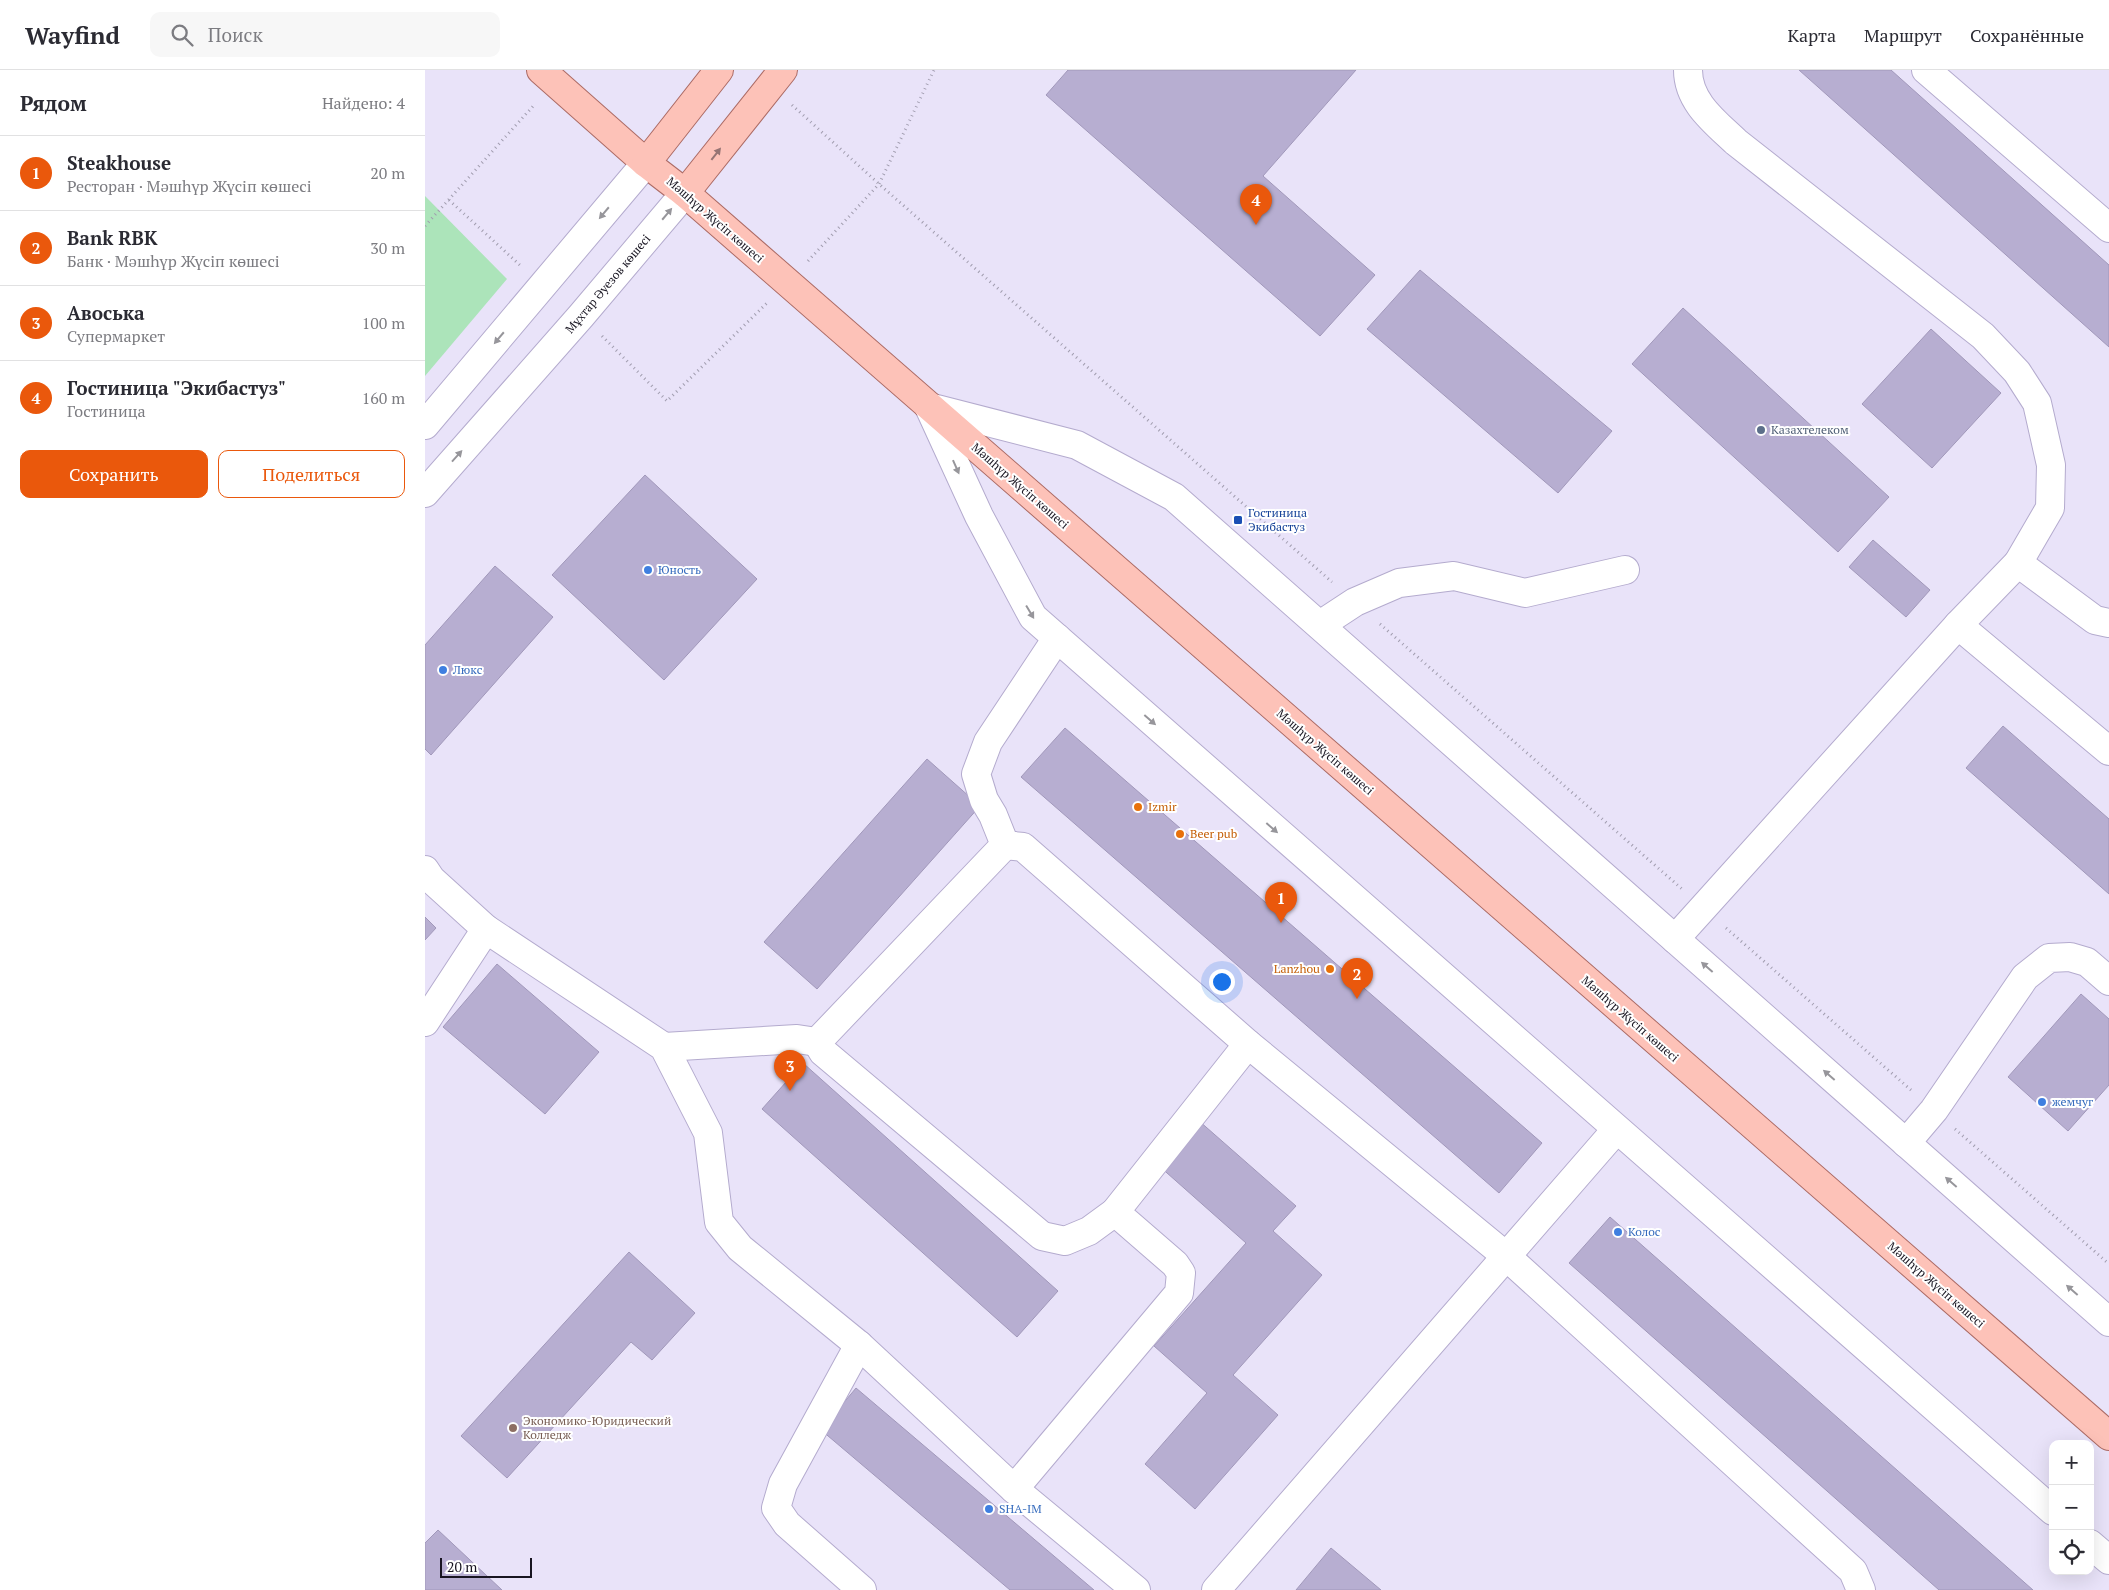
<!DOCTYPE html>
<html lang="ru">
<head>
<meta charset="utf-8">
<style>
	body { margin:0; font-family:"PT Serif",serif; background:#f7f7f7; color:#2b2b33 }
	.controls { position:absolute; right:15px; bottom:15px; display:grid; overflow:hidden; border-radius:10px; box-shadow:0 5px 20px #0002 }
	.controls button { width:45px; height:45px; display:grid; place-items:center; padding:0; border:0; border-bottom:1px solid #e1e1e2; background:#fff; color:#2b2b33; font:25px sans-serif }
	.scale { position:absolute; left:15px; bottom:12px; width:92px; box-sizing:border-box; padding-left:5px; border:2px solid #181521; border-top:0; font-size:14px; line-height:18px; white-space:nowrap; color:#181521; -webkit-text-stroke:4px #fff; paint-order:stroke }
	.you { position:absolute; left:796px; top:911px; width:18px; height:18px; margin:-12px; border:4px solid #fff; border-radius:50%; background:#1a73e8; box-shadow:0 0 0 8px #1a73e833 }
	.badge { display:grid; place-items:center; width:32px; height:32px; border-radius:50%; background:#ea580c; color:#fff; font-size:16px; font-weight:700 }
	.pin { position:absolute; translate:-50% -41px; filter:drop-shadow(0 1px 2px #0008) }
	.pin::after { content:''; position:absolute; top:26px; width:18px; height:15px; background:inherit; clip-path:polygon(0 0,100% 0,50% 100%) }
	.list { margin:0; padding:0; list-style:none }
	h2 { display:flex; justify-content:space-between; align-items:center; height:65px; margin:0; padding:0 20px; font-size:21px }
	h2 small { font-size:16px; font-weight:400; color:#7c7c81 }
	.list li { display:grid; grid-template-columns:32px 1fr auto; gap:15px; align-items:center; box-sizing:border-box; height:75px; padding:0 20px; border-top:1px solid #e1e1e2 }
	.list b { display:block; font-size:19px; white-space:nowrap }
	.list p { margin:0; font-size:16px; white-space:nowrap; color:#7c7c81 }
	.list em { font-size:16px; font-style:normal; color:#7c7c81 }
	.actions { display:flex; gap:10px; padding:15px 20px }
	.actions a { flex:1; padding:11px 0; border:1px solid #ea580c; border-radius:10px; text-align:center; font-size:18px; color:#ea580c }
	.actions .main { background:#ea580c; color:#fff }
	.icon { flex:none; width:28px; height:28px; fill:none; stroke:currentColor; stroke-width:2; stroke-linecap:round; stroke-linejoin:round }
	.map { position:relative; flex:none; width:1684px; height:1520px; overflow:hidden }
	header { display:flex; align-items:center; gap:30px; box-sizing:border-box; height:70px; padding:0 25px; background:#fff; border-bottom:1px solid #e1e1e2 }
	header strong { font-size:24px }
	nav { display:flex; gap:28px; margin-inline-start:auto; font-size:18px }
	.search { width:350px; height:45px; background:#f7f7f7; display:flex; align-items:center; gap:12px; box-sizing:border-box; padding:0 18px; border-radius:10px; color:#7c7c81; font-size:19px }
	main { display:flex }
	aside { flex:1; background:#fff }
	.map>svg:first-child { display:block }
</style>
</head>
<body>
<header>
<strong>Wayfind</strong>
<div class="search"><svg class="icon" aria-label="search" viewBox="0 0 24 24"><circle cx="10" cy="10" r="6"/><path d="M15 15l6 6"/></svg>Поиск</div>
<nav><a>Карта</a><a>Маршрут</a><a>Сохранённые</a></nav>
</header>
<main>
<aside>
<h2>Рядом<small>Найдено: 4</small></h2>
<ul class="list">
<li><span class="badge">1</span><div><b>Steakhouse</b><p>Ресторан · Мәшһүр Жүсіп көшесі</p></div><em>20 m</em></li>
<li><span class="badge">2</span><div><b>Bank RBK</b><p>Банк · Мәшһүр Жүсіп көшесі</p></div><em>30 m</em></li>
<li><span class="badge">3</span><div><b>Авоська</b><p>Супермаркет</p></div><em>100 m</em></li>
<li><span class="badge">4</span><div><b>Гостиница &quot;Экибастуз&quot;</b><p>Гостиница</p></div><em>160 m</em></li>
</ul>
<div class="actions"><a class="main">Сохранить</a><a>Поделиться</a></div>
</aside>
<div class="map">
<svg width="1684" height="1520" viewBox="0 0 1684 1520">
	<rect width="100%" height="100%" fill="#e9e3f9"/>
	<!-- green -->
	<path fill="#ace4ba" d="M0,126L82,209L0,306Z"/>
	<!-- building -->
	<g fill="#b7aed1" stroke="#a198ba">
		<path d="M643,0H931L838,106L950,205L895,266L621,25Z"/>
		<path d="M1374,0H1466L1684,195V277Z"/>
		<path d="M995,200L1187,361L1133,423L942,259Z"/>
		<path d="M1258,238L1464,427L1413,482L1207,294Z"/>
		<path d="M1506,259L1576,323L1507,398L1437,334Z"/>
		<path d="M220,405L332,509L239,610L127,505Z"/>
		<path d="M1448,470L1505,520L1481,547L1424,497Z"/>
		<path d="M70,496L128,547L6,685L0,679V575Z"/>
		<path d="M1578,656L1684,749V824L1541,698Z"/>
		<path d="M640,658L1117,1073L1074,1123L596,707Z"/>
		<path d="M502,689L555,736L392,919L339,872Z"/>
		<path d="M0,847L11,858L0,870Z"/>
		<path d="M72,894L174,982L120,1044L18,957Z"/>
		<path d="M1656,924L1684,949V1015L1643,1061L1583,1007Z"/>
		<path d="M378,993L633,1221L592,1267L337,1039Z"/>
		<path d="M773,1050L871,1136L848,1161L897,1205L808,1305L853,1345L770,1439L720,1394L782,1323L729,1276L821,1173L733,1095Z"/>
		<path d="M1185,1147L1608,1520H1514L1144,1193Z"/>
		<path d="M204,1182L270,1243L227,1290L206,1272L82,1408L36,1366Z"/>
		<path d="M431,1318L669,1520H585L396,1360Z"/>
		<path d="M13,1460L77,1520H0V1473Z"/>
		<path d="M906,1478L956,1520H871Z"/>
	</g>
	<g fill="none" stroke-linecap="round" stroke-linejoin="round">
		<defs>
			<g id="minor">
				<path d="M1263,0C1263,32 1290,52 1311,72L1558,266L1592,302L1612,333L1626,395L1625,438L1593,493"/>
				<path d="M1501,0L1684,158"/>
				<path d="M504,337L554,446L608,547L1628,1441"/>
				<path d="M504,337L652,375L749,427L1684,1252"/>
				<path d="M0,355L221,93"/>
				<path d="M0,423L156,246L260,123"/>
				<path d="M895,555L930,532L974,513L1029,506L1100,523L1200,500"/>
				<path d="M1533,555L1684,681"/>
				<path d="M580,775L598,777L823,974L1081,1186L1428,1501L1436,1520"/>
				<path d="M0,800L6,809L61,859L239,977L283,1063L294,1152L315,1178L434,1275L358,1414L351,1438L362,1454L437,1520"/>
				<path d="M1250,869L1533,555L1593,493L1670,550L1684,553"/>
				<path d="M0,952L61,859"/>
				<path d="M392,972L398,982L617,1166L640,1171L664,1161L690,1142"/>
				<path d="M239,977L372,969L392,972L580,775L568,745L559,730L551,704L563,672L632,568"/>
				<path d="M1481,1073L1509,1040L1600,907L1624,888L1645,887L1662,892L1684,911"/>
				<path d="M434,1275L589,1419L711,1520"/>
				<path d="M589,1419L754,1223L756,1203L750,1194L690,1142L823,974"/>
				<path d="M1665,1474L1684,1490"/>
				<path d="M791,1520L1191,1060"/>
			</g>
			<g id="major">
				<path d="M116,0L221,93L260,123L1684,1366"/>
				<path d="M221,93L294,0"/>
				<path d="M260,123L358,0"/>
			</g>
		</defs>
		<!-- minor casing -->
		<use href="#minor" stroke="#b4abce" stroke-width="30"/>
		<!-- major casing -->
		<use href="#major" stroke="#ac6b65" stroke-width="30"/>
		<!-- path -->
		<g stroke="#a19daf" stroke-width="3" stroke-dasharray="1 4" stroke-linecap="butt">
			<path d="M367,35L454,114L907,512"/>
			<path d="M24,130L97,197"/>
			<path d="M0,156L110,34"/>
			<path d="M383,191L454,114L509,0"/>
			<path d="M177,266L242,331L342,233"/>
			<path d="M955,554L1257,819"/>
			<path d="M1301,858L1486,1020"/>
			<path d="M1530,1059L1684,1194"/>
		</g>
		<!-- minor -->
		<use href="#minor" stroke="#fff" stroke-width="28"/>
		<!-- major -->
		<use href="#major" stroke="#fdc2b8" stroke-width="28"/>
	</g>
	<!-- one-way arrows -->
	<defs><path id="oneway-solid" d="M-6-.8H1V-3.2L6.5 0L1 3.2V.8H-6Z" transform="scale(1.25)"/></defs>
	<use fill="#967474" href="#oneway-solid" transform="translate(291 84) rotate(-52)"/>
	<g fill="#97969b">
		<use href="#oneway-solid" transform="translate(179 143) rotate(130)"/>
		<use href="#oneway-solid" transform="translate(242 144) rotate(-50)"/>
		<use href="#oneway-solid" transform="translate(74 268) rotate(130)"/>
		<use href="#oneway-solid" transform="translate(32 386) rotate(-48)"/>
		<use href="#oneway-solid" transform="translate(531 397) rotate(66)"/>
		<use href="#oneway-solid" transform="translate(605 542) rotate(59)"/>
		<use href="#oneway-solid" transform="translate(725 650) rotate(41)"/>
		<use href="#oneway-solid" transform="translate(847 758) rotate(41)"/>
		<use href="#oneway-solid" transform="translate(1282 897) rotate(-139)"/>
		<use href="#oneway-solid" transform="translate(1404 1005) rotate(-139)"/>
		<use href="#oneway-solid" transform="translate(1526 1112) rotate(-139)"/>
		<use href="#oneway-solid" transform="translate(1647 1220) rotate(-139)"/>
	</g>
	<!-- markers -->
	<circle fill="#5c6f8a" stroke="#fff" stroke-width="2" cx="1336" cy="360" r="5"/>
	<rect fill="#1a4fb4" stroke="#fff" stroke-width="2" x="808" y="445" width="10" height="10" rx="2.5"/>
	<g fill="#3f7fe0" stroke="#fff" stroke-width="2">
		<circle cx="223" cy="500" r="5"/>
		<circle cx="18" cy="600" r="5"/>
		<circle cx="1617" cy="1032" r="5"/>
		<circle cx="1193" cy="1162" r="5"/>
		<circle cx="564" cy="1439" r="5"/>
	</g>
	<g fill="#e8710a" stroke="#fff" stroke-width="2">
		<circle cx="713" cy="737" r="5"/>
		<circle cx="755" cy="764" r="5"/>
		<circle cx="905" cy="899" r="5"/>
	</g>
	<circle fill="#8d6e63" stroke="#fff" stroke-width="2" cx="88" cy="1358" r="5"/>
	<g text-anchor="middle" stroke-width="4" stroke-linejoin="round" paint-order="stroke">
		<!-- street labels -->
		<g font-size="12" fill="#181521" stroke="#fff">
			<text transform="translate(290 150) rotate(41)" y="4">Мәшһүр Жүсіп көшесі</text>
			<text transform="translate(183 214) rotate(-50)" y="4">Мұхтар Әуезов көшесі</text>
			<text transform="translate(595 416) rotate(41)" y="4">Мәшһүр Жүсіп көшесі</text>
			<text transform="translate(900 682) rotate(41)" y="4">Мәшһүр Жүсіп көшесі</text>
			<text transform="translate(1205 949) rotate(41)" y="4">Мәшһүр Жүсіп көшесі</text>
			<text transform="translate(1511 1215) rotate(41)" y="4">Мәшһүр Жүсіп көшесі</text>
		</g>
		<!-- service labels -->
		<g font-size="12" fill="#4e5e75" stroke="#fff" text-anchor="start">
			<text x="1346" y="364">Казахтелеком</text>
		</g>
		<!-- transit labels -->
		<g font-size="12" fill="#164399" stroke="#fff" text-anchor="start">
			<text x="823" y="447">Гостиница<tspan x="823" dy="14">Экибастуз</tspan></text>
		</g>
		<!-- shop labels -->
		<g font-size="12" fill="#366cbe" stroke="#fff" text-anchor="start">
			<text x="233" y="504">Юность</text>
			<text x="28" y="604">Люкс</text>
			<text x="1627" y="1036">жемчуг</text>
			<text x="1203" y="1166">Колос</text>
			<text x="574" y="1443">SHA-IM</text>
		</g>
		<!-- food labels -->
		<g font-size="12" fill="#c56008" stroke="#fff" text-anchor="start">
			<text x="723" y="741">Izmir</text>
			<text x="765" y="768">Beer pub</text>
			<text x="895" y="903" text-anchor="end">Lanzhou</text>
		</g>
		<!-- education labels -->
		<g font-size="12" fill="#785e54" stroke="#fff" text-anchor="start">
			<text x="98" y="1355">Экономико-Юридический<tspan x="98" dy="14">Колледж</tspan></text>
		</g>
	</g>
</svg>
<div class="controls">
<button>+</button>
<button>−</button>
<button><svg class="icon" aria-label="locate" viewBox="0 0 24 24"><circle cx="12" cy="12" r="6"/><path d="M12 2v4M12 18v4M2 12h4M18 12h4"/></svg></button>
</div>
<div class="scale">20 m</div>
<div class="you"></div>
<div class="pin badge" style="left:856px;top:853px">1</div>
<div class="pin badge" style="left:932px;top:929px">2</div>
<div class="pin badge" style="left:365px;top:1021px">3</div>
<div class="pin badge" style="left:831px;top:155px">4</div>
</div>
</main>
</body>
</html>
